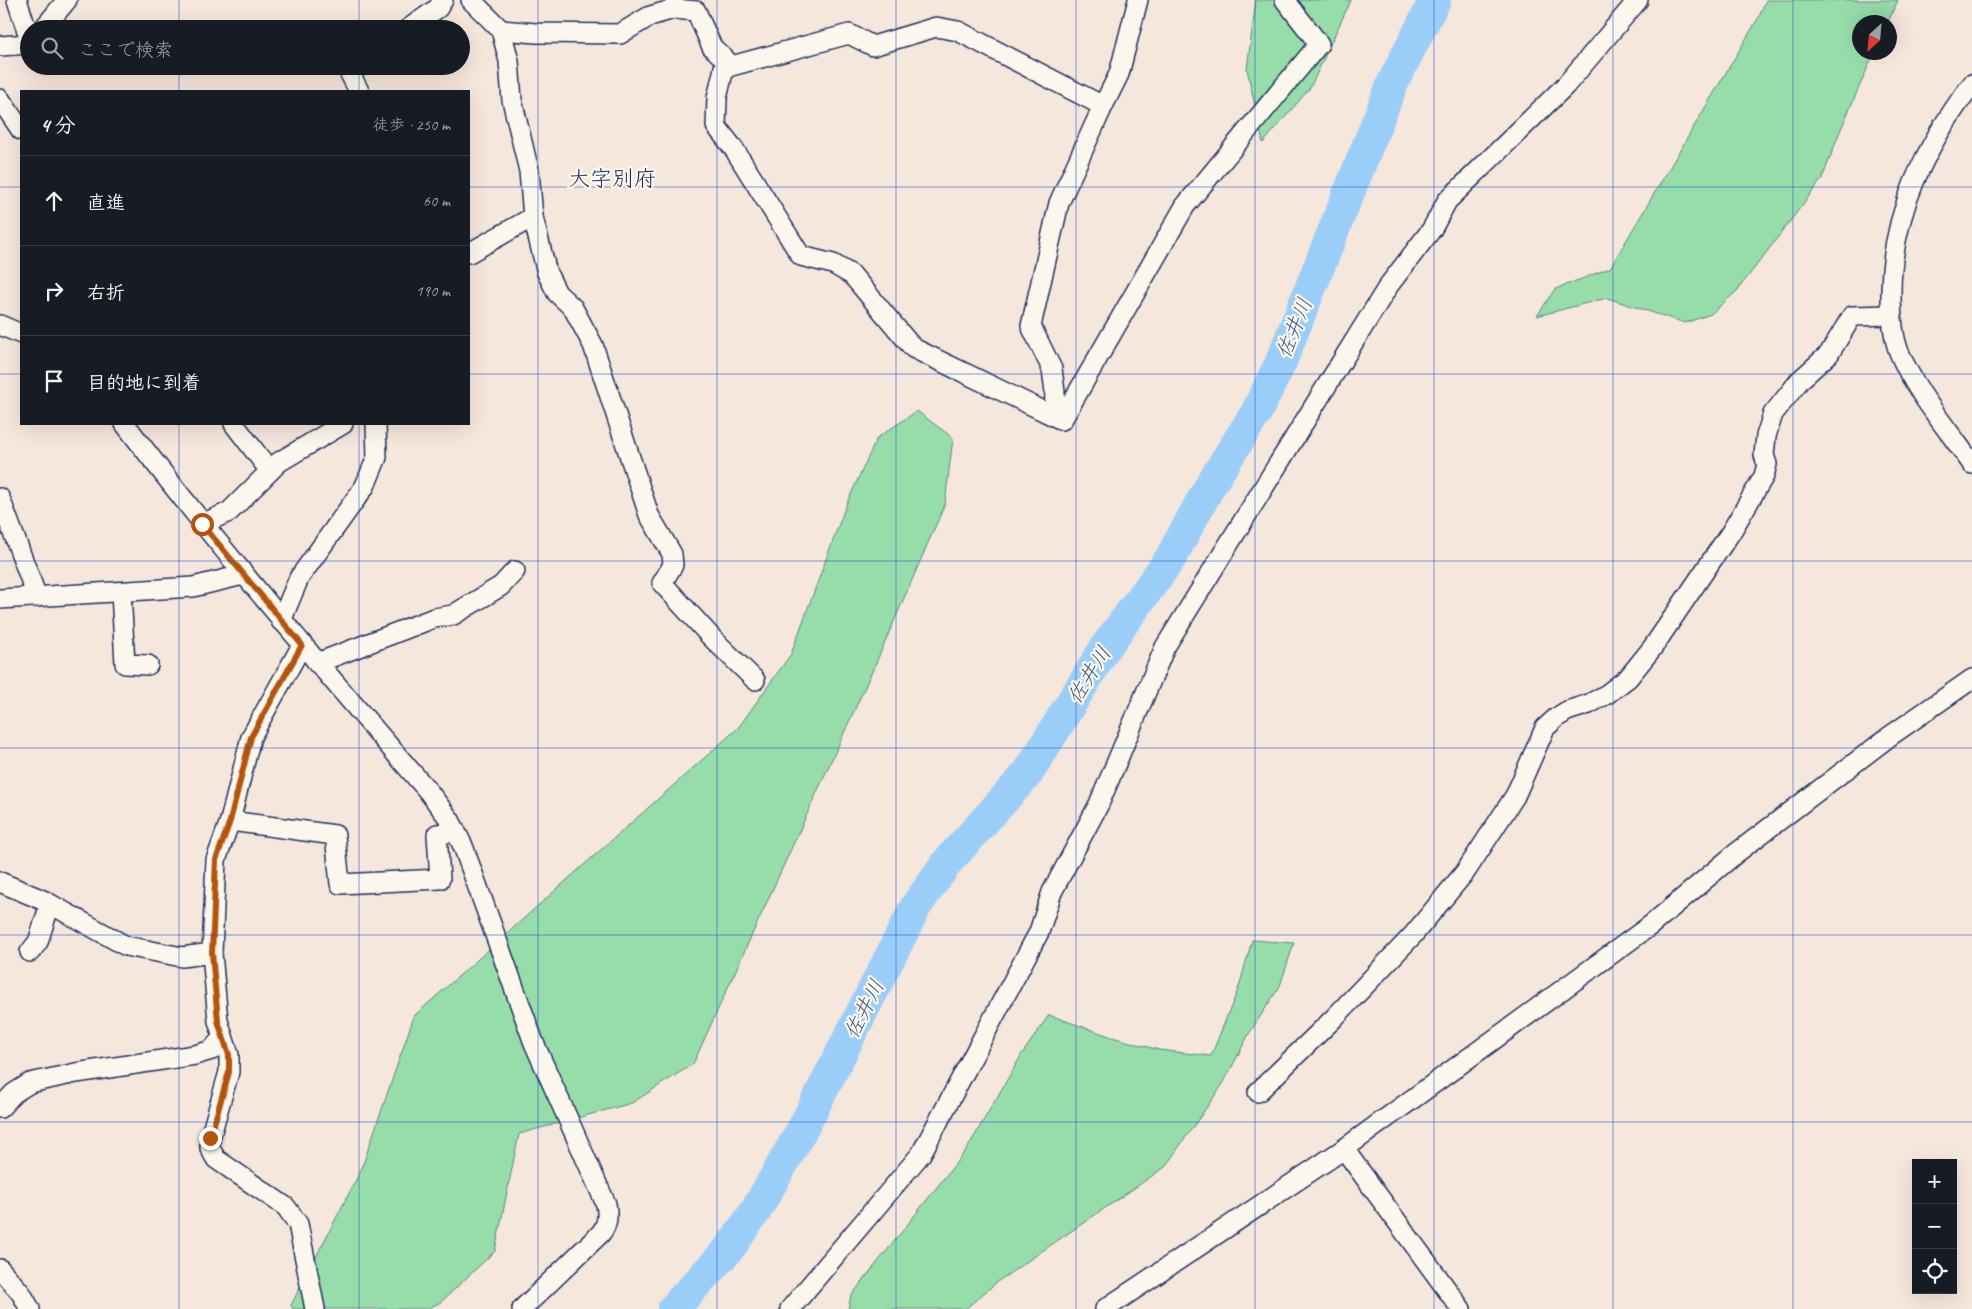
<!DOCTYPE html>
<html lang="ja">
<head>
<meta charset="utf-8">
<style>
	body { margin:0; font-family:Caveat,"Klee One",sans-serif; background:#242831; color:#f1f3f6 }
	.controls { position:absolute; right:15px; bottom:15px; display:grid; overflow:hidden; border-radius:0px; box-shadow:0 5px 20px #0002 }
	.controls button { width:45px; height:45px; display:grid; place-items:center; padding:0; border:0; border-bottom:1px solid #363941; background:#171b24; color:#f1f3f6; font:25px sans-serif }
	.compass { position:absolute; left:1852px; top:15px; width:45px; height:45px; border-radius:50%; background:#171b24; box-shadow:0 5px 20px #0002; rotate:206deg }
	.stop { position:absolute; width:15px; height:15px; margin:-11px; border:4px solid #b45309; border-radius:50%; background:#fff }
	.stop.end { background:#b45309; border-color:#fff; box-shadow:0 1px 5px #0008 }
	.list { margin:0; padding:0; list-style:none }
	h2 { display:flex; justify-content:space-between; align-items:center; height:65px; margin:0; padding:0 20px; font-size:21px }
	h2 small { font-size:16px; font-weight:400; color:#9ea1a6 }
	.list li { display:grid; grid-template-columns:32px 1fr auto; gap:15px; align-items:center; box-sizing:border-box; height:90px; padding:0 20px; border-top:1px solid #363941 }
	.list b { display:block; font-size:19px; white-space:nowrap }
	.list em { font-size:16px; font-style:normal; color:#9ea1a6 }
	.icon { flex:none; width:28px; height:28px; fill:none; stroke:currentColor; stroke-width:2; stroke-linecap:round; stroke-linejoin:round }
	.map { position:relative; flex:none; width:1972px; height:1309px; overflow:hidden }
	.search { position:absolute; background:#171b24; box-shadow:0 5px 20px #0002; left:20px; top:20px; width:450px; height:55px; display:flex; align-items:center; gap:12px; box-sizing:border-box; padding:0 18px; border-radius:28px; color:#9ea1a6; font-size:19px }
	.panel { position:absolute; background:#171b24; box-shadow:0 5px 20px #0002; left:20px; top:90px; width:450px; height:335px; border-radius:0px }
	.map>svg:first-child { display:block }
</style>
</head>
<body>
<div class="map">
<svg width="1972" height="1309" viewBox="0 0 1972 1309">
	<rect width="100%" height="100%" fill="#f6e7dd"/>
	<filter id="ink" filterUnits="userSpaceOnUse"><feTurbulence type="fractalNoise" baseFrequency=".02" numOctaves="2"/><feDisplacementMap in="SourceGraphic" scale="10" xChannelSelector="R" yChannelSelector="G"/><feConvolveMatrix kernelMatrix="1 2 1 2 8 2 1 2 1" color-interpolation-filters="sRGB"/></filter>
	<g filter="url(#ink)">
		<!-- green -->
		<g fill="#96ddaa" stroke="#588684">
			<path d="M1256,0H1351L1310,88L1263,143L1247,69Z"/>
			<path d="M1766,0H1898L1888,22H1860V52L1874,53L1840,131L1822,179L1737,291L1711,314L1685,323L1607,298L1537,316L1555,289L1610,268L1759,17Z"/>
			<path d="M917,411L953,438L945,504L875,665L693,1064L632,1103L519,1134L495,1251L441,1302L427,1309H293L291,1305L361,1170L414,1016L738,728L791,654L846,505L877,438Z"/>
			<path d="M1252,940L1294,943L1280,986L1250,1032L1223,1084L1165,1167L997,1282L965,1309H848L851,1296L967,1149L1022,1054L1049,1015L1112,1037L1159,1050L1211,1056L1239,987Z"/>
		</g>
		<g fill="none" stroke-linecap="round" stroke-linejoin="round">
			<!-- river -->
			<path stroke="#9acef8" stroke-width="32" d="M673,1309L728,1250L755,1212L803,1128L916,906L949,860L1028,773L1107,645L1170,559L1212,482L1256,413L1280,364L1394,80L1435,0"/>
			<defs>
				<g id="minor">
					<path d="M17,0L29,37"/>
					<path d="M471,0L501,30L509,61L512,100L529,171L533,217L547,273L557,293L573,308L593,345L649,515L672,554L673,565L662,583L712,638L755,680"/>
					<path d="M43,29L67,0"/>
					<path d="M408,29L438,8L443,0"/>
					<path d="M501,30L536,33L620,34L650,16L674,9L696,11L712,47L726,60L717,98L716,126L734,149L801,256L833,264L852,275L913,348L1062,420L1185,206L1319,44L1285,0"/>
					<path d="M0,46L29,44"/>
					<path d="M346,66L359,91"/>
					<path d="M724,68L849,34L873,46L936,27L958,31L1103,106L1119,74L1138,0"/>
					<path d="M1972,84C1926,145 1891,214 1891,292C1891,312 1892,334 1899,352C1916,393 1947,428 1972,464"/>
					<path d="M0,99L21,130"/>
					<path d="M469,253L533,217"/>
					<path d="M0,325L21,334"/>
					<path d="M1054,416L1055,392L1052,369L1031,326L1059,203L1103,106"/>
					<path d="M125,424C221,550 324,671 428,791L450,820L463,846L534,1043L606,1204C608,1215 608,1224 601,1233L522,1309"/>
					<path d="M234,424L270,471"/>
					<path d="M0,498L37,597"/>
					<path d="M202,524L229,512L279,462L343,424"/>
					<path d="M121,592L125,664L148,665"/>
					<path d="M0,599L193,587L243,575"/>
					<path d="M281,621L299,578L365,486L377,457L376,424"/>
					<path d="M302,645L251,737L230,821L216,860L212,953L218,1021L229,1055V1072L210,1138V1148L216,1159L286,1207L298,1224L315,1309"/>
					<path d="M317,663L434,618L453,615L501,586L515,571"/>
					<path d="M230,821L335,835L340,884L440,879L437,834L456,832"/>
					<path d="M0,882L45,901L126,946L182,957L212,953"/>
					<path d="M30,952L38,942L50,904"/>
					<path d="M1258,1092L1334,1018L1413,935L1466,871L1515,796L1545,728L1556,718L1567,711L1589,704L1607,694L1628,678L1653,647L1731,532L1764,476L1767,464L1764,455L1766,436L1773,414L1800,380L1829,354L1852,316L1890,315"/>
					<path d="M0,1108L14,1093L30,1083L76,1073L195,1055L212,1050L223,1037"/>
					<path d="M1344,1149L1461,1309"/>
					<path d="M0,1269L21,1293L30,1309"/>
					<path d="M790,1309L921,1154L1039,932L1052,892L1099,804L1165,647L1389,285L1432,229L1447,201L1565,86L1638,0"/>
					<path d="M1105,1309L1344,1149L1651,925L1735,854L1890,736L1972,679"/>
				</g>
			</defs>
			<!-- minor casing -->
			<use href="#minor" stroke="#1b2f5e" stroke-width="22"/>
			<!-- minor -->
			<use href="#minor" stroke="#fbf7ec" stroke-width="19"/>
		</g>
	</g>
	<g fill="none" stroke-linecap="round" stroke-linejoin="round" filter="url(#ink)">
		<!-- route -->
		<path stroke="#b45309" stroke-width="6" d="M202,524L302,645L251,737L230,821L216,860L212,953L218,1021L229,1055V1072L210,1138"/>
	</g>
	<!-- grid -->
	<path fill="none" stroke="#1d4ed8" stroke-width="1" stroke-opacity="0.55" d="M179,0V29M359,0V29M538,0V1309M717,0V1309M896,0V1309M1076,0V1309M1255,0V1309M1434,0V1309M1613,0V1309M1793,0V1309M179,66V91M359,66V91M0,187H21M469,187H1972M0,374H21M469,374H1972M179,424V1309M359,424V1309M0,561H1972M0,748H1972M0,935H1972M0,1122H1972"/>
	<g text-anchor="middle" stroke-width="4.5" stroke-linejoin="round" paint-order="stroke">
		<!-- water labels -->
		<g font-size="21" font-style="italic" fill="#3b5784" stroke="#fbf7ec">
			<text transform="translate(1294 328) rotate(-68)" y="7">佐井川</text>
			<text transform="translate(1089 675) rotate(-58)" y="7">佐井川</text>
			<text transform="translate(864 1009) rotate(-63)" y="7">佐井川</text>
		</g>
		<!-- quarter labels -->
		<g font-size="22" fill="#1b2f5e" stroke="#fbf7ec">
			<text x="612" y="186">大字別府</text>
		</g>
	</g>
</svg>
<div class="controls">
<button>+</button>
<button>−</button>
<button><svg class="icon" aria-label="locate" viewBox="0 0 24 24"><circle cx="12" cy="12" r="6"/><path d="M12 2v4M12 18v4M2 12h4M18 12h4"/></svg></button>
</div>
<svg class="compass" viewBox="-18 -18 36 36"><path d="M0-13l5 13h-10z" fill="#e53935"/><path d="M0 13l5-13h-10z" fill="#9ea1a6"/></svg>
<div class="stop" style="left:202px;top:524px"></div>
<div class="stop end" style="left:210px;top:1138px"></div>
<div class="search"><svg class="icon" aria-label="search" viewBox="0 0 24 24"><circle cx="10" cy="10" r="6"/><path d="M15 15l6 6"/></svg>ここで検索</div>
<section class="panel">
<h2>4 分<small>徒歩 · 250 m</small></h2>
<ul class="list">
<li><svg class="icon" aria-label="ahead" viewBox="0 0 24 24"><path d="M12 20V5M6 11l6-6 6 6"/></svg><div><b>直進</b></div><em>60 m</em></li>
<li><svg class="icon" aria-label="right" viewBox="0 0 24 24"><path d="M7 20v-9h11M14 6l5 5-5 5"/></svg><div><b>右折</b></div><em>190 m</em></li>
<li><svg class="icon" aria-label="arrive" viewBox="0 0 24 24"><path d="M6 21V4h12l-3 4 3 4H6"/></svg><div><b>目的地に到着</b></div></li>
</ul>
</section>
</div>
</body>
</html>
